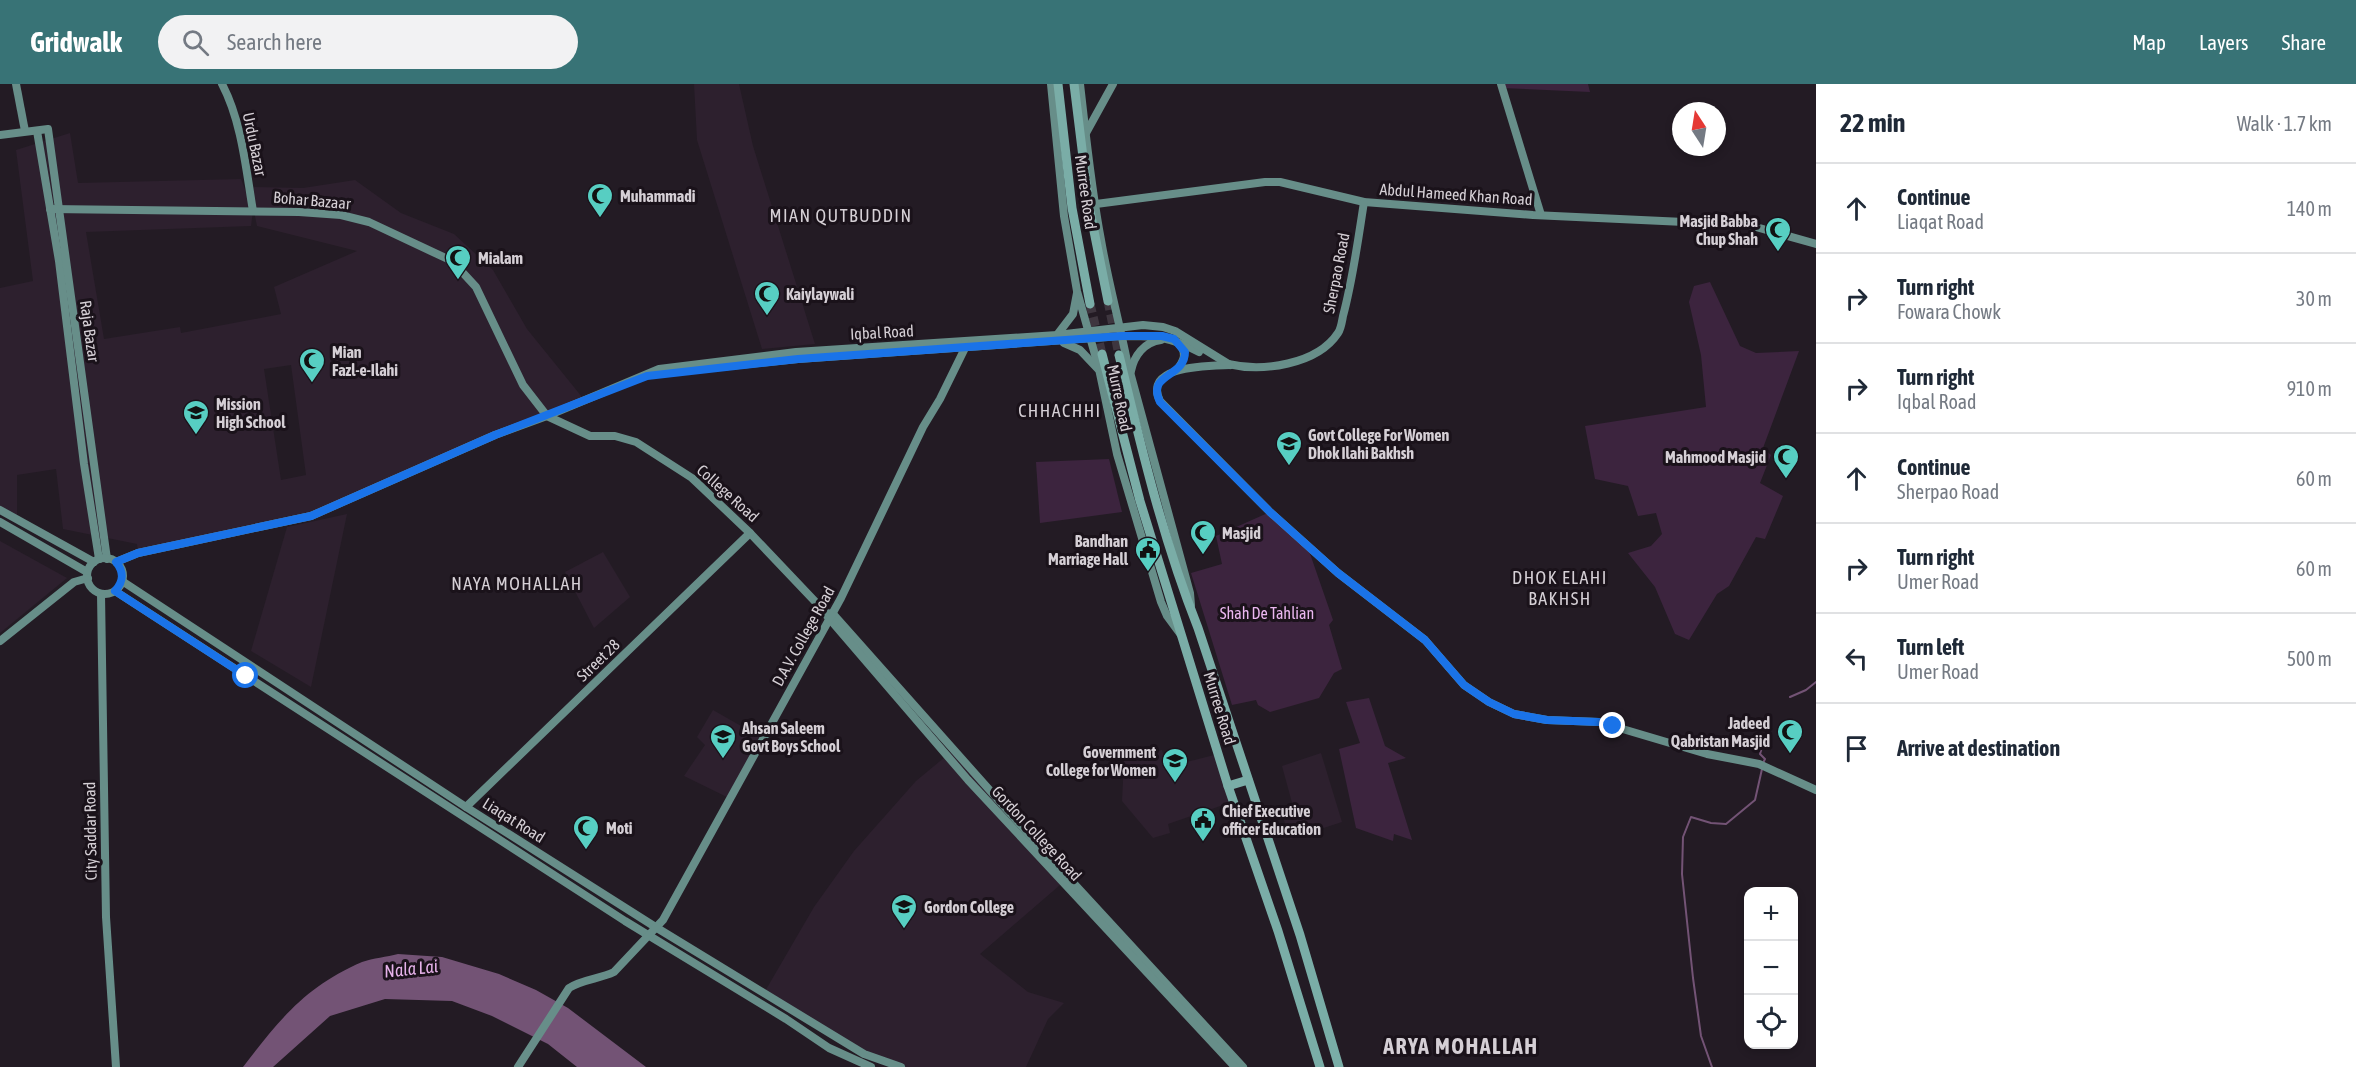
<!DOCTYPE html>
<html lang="en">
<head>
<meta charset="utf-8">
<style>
	body { margin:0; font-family:"Asap Condensed",sans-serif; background:#f2f2f3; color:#1f2937 }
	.controls { position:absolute; right:18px; bottom:18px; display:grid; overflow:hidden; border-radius:12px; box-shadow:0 3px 9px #0003 }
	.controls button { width:54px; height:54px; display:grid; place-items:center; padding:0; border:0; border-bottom:2px solid #e0e1e3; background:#fff; color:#1f2937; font:30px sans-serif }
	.compass { position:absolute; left:1672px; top:18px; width:54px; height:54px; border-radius:50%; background:#fff; box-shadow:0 3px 9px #0003; rotate:348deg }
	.stop { position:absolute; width:18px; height:18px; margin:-14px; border:4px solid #1a73e8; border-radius:50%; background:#fff }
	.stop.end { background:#1a73e8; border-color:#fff; box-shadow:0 2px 6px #0008 }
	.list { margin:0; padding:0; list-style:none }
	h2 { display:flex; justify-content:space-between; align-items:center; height:78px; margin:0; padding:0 24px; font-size:26px }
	h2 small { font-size:20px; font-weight:400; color:#747a83 }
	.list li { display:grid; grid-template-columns:39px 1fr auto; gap:18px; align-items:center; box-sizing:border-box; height:90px; padding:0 24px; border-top:2px solid #e0e1e3 }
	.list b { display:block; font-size:22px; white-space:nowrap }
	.list p { margin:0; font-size:20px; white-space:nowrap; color:#747a83 }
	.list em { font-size:20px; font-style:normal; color:#747a83 }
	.icon { flex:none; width:33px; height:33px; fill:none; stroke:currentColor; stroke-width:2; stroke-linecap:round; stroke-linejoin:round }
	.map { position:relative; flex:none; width:1816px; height:983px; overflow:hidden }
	header { display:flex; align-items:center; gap:36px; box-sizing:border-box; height:84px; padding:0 30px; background:#387376; color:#fff }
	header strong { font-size:28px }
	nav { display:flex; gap:33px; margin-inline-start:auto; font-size:21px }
	.search { width:420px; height:54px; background:#f2f2f3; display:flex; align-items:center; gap:15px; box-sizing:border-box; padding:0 21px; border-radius:33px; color:#747a83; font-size:22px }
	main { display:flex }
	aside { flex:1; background:#fff }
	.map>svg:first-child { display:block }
</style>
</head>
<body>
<header>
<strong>Gridwalk</strong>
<div class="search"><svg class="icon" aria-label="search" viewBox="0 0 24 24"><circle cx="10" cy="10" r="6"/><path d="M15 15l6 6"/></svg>Search here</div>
<nav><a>Map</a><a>Layers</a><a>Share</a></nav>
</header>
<main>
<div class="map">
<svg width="1816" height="983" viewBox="0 0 1816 983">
	<rect width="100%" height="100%" fill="#231b24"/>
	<!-- built -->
	<g fill="#2d202e" fill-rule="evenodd">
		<path d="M694,0H739L753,62L815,260L762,265L697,56Z"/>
		<path d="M70,49L78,99L241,95L253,127L251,142L86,148L104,255L180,243L181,249L281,230L274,203L357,167L257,142L249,103L303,104L355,96L401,129L454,150L493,186L527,245L582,313L311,432L138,469L137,460L63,445L56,385L17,391V436L0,426V204L33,197L16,66ZM291,281L306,391L281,396L264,285Z"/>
		<path d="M347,430L311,603L251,567L287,443Z"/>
		<path d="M0,457L67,494L0,549Z"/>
		<path d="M603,468L630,513L594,544L565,488Z"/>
		<path d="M713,626L764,655L731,715L684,692L705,661L697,653Z"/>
		<path d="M1162,666L1167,683L1218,670L1232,718L1168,740L1170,749L1153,754L1122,717L1124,677Z"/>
		<path d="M951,668L1067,795L980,870L1028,908L1064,919L1048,935L1026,983H901L864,970L764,909L814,823L854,767L916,697Z"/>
		<path d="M1321,669L1342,738L1290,755L1282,730L1294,726L1282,682Z"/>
	</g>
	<!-- green -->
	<g fill="#3c243e">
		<path d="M1501,0H1588L1590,8L1502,4Z"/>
		<path d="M1710,198L1740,262L1756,269L1799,267L1763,364L1771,371L1760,399L1783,412L1765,455L1756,453L1729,502L1717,510L1689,556L1675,550L1655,503L1628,469L1651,462L1662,450L1656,429L1638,432L1628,402L1595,395L1585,342L1706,323L1701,271L1689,218L1694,202Z"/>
		<path d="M1109,375L1122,428L1040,439L1036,378Z"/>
		<path d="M1270,428L1307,461L1333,536L1329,541L1342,585L1334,589L1319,614L1270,628L1258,621L1256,616L1232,621L1191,489L1222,480L1216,452Z"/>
		<path d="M1369,614L1385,662L1406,674L1388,679L1412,756L1394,750L1393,757L1356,744L1339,665L1360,659L1346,618Z"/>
	</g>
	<!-- water -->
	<path fill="#735375" d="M398,870L442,873L499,890L536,906L568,924L646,983H577L548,960L492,932L452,917L385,915L330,932L273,983H243C279,936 306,902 362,878C373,874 387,873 398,870Z"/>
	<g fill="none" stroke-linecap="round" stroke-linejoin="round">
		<!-- stream -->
		<g stroke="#735375" stroke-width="2">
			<path d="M1790,613L1806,606L1816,598"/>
			<path d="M1763,660L1760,670L1765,675L1763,679"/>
			<path d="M1712,983L1701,952L1693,894L1682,790L1683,753L1691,733L1711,739L1726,740L1755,716L1762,685"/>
		</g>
		<!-- primary-tunnel -->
		<g stroke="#3e363f" stroke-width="9" stroke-dasharray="9 4.5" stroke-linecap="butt">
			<path d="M1108,217L1119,271"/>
			<path d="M1090,220L1102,270"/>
		</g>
		<!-- secondary -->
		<g stroke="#678e89" stroke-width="8">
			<path d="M16,0L25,47"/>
			<path d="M222,0C242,38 246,86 253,127"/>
			<path d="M1051,0L1064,132L1077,207L1099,285L1117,370L1161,518L1167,532L1181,551"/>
			<path d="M1080,0C1086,52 1091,104 1101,156C1108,197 1119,237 1127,277L1190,509L1191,521"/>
			<path d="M1501,0L1541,131"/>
			<path d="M37,47L59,177L84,380L99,475"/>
			<path d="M1086,49L1113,0"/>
			<path d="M0,51L48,45L107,475"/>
			<path d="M1096,120L1265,98H1280L1364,118L1533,131L1749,141L1816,160"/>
			<path d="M50,125L299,128L341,131L369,138L452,177L476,203L523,301L547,332L590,352H615L636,358L692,394L750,449L826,529L833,530"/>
			<path d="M1057,251L1073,230L1077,209"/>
			<path d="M1064,259L1080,266L1098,285"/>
			<path d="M1228,280C1262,288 1317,281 1338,249C1341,245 1342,237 1343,232C1353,195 1358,156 1364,118"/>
			<path d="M1230,281C1209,282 1142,281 1160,317L1270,428L1338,489L1425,556L1464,601L1489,618L1514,630L1547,636L1599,638L1707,670L1759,680L1816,706"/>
			<path d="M710,284L798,275L1122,252C1156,252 1169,252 1199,268"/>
			<path d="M1177,286C1184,276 1188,269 1178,259"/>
			<path d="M1131,287C1134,272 1144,258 1161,256"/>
			<path d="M0,426L94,478"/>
			<path d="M0,438L87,488"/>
			<circle cx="105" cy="492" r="18"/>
			<path d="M116,478L138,469L311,432L495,351L547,332L659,285L796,268L1057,251L1143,241L1163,243L1175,247L1230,281"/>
			<path d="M122,497L466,723L657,844L864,970L901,983"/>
			<path d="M115,507L625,837L786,935L829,964L871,983"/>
			<path d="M101,510L106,833L116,983"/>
			<path d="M833,530L1042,765L1243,983"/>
			<path d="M827,532L968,696L1235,983"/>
			<path d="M0,557L74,498L88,494"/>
			<path d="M466,723L750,449"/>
			<path d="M518,983L569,904C583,895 600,895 614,888L663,836L841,514L923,343L940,315L965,264V258"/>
		</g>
		<!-- primary -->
		<g stroke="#7aada7" stroke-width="9">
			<path d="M1058,0L1072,124L1090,220"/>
			<path d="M1074,0L1089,122L1108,217"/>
			<path d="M1102,270L1140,417L1228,702L1278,847L1320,983"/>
			<path d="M1119,271C1141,363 1163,456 1198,544L1300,851L1339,983"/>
			<path d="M1228,702L1248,696"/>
		</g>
	</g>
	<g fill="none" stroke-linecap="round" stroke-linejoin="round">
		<!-- route -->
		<path stroke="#1a73e8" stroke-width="8" d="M246,592L115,507C124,497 124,488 116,478L138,469L311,432L495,351L647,292L798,275L1122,252H1162L1174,255L1185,268C1185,294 1146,289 1160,318L1270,428L1338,489L1425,556L1464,601L1489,618L1514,630L1547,636L1599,638L1613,642"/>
	</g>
	<!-- icons -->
	<defs>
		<symbol id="mosque-pin" viewBox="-11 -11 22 30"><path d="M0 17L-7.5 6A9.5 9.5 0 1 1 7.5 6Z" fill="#57cec2" stroke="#1a121a"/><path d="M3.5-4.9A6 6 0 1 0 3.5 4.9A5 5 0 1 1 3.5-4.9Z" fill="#111"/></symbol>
		<symbol id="school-pin" viewBox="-11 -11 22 30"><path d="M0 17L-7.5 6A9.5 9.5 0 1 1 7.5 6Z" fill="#57cec2" stroke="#1a121a"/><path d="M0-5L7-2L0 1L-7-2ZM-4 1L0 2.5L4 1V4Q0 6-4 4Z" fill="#111"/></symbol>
		<symbol id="university-pin" viewBox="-11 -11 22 30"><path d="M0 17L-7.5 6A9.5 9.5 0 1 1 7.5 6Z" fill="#57cec2" stroke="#1a121a"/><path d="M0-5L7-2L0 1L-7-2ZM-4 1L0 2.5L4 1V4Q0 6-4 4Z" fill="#111"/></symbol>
		<symbol id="civic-pin" viewBox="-11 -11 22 30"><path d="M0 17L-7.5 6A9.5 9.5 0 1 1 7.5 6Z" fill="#57cec2" stroke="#1a121a"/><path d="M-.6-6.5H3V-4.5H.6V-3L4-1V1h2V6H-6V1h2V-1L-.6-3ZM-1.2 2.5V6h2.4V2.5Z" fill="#111"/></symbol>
	</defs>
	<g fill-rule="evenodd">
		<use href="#mosque-pin" x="585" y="97" width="30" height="40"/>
		<use href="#mosque-pin" x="1763" y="131" width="30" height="40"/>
		<use href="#mosque-pin" x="443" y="159" width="30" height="40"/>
		<use href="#mosque-pin" x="752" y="195" width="30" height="40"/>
		<use href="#mosque-pin" x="297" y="262" width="30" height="40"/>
		<use href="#school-pin" x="181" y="314" width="30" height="40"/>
		<use href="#university-pin" x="1274" y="345" width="30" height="40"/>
		<use href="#mosque-pin" x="1771" y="358" width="30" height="40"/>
		<use href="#mosque-pin" x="1188" y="434" width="30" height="40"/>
		<use href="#civic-pin" x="1133" y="451" width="30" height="40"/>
		<use href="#mosque-pin" x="1775" y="633" width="30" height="40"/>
		<use href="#school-pin" x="708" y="638" width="30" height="40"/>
		<use href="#school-pin" x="1160" y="662" width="30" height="40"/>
		<use href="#civic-pin" x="1188" y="721" width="30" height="40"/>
		<use href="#mosque-pin" x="571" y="729" width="30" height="40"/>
		<use href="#university-pin" x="889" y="808" width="30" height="40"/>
	</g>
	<g text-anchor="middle" stroke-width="6" stroke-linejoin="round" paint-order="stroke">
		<!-- street labels -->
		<g font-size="16" fill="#d5cfd5" stroke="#1a121a">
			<text transform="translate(255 60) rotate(78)" y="6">Urdu Bazar</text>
			<text transform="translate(1086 108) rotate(82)" y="6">Murree Road</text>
			<text transform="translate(1456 110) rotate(4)" y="6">Abdul Hameed Khan Road</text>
			<text transform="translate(312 116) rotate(5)" y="6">Bohar Bazaar</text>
			<text transform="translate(1336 189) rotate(-79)" y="6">Sherpao Road</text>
			<text transform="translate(90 247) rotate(82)" y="6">Raja Bazar</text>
			<text transform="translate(882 248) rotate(-3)" y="6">Iqbal Road</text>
			<text transform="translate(1120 314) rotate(78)" y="6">Murre Road</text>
			<text transform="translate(728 409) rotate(42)" y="6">College Road</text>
			<text transform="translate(803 552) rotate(-61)" y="6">D.A.V. College Road</text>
			<text transform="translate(598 576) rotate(-44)" y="6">Street 28</text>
			<text transform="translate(1220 624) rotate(73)" y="6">Murree Road</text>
			<text transform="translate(514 736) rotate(32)" y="6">Liaqat Road</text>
			<text transform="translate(90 747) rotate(-91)" y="6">City Saddar Road</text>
			<text transform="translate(1037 749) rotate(47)" y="6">Gordon College Road</text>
		</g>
		<!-- poi labels -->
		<g font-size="16" font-weight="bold" fill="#d5cfd5" stroke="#1a121a" text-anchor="start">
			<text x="620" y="118">Muhammadi</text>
			<text x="1758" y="143" text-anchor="end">Masjid Babba<tspan x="1758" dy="18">Chup Shah</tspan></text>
			<text x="478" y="180">Mialam</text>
			<text x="786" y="216">Kaiylaywali</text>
			<text x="332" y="274">Mian<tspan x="332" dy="18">Fazl-e-Ilahi</tspan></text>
			<text x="216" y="326">Mission<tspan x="216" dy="18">High School</tspan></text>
			<text x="1308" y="357">Govt College For Women<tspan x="1308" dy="18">Dhok Ilahi Bakhsh</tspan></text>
			<text x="1766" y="379" text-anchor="end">Mahmood Masjid</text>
			<text x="1222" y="455">Masjid</text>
			<text x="1128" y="463" text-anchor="end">Bandhan<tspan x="1128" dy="18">Marriage Hall</tspan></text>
			<text x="1770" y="645" text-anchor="end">Jadeed<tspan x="1770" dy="18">Qabristan Masjid</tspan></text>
			<text x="742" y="650">Ahsan Saleem<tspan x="742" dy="18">Govt Boys School</tspan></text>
			<text x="1156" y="674" text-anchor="end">Government<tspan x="1156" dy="18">College for Women</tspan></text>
			<text x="1222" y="733">Chief Executive<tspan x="1222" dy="18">officer Education</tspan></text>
			<text x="606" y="750">Moti</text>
			<text x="924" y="829">Gordon College</text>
		</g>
		<!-- park labels -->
		<g font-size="16" fill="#ebb7f0" stroke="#1a121a">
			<text x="1267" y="535">Shah De Tahlian</text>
		</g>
		<!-- neighbourhood labels -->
		<g font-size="18" letter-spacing="1.5" fill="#d5cfd5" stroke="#1a121a">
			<text x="841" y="138">MIAN QUTBUDDIN</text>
			<text x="1060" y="333">CHHACHHI</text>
			<text x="1560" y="500">DHOK ELAHI<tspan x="1560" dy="21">BAKHSH</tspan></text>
			<text x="517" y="506">NAYA MOHALLAH</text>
		</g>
		<!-- water labels -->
		<g font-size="18" font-style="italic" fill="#e6b2ea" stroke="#1a121a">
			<text transform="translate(411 885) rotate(-6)" y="6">Nala Lai</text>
		</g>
		<!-- district labels -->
		<g font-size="22" font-weight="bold" letter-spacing="1.5" fill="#d5cfd5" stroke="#1a121a">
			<text x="1461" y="970">ARYA MOHALLAH</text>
		</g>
	</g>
</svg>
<div class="controls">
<button>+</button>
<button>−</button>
<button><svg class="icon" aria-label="locate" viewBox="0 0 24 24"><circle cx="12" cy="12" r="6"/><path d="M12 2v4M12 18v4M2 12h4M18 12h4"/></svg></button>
</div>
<svg class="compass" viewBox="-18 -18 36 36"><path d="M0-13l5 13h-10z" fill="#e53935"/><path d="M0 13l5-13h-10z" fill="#747a83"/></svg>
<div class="stop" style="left:246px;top:592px"></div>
<div class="stop end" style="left:1613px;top:642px"></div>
</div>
<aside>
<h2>22 min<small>Walk · 1.7 km</small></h2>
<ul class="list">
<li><svg class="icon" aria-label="ahead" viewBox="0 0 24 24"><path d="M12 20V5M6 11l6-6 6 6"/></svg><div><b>Continue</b><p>Liaqat Road</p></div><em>140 m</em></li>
<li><svg class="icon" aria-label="right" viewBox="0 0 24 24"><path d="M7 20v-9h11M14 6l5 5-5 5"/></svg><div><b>Turn right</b><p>Fowara Chowk</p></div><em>30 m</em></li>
<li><svg class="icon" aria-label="right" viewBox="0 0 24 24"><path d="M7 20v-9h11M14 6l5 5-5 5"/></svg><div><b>Turn right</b><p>Iqbal Road</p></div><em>910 m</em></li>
<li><svg class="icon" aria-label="ahead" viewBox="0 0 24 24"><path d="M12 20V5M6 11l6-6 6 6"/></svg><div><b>Continue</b><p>Sherpao Road</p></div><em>60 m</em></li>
<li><svg class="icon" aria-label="right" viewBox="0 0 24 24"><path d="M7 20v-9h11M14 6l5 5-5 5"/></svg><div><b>Turn right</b><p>Umer Road</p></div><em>60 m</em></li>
<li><svg class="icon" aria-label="left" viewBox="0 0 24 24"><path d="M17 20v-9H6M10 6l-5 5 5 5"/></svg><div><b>Turn left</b><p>Umer Road</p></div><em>500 m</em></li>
<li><svg class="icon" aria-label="arrive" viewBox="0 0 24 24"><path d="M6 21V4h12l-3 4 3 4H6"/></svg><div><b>Arrive at destination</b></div></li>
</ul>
</aside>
</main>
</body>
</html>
